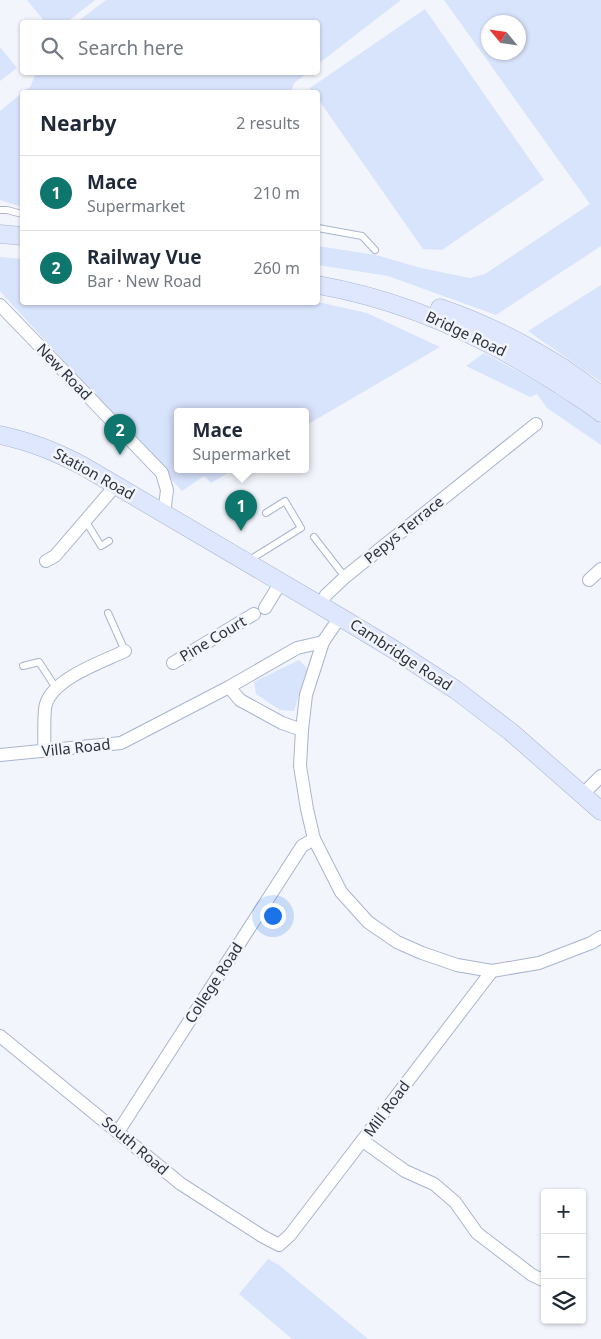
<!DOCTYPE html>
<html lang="en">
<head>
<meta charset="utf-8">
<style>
	body { margin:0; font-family:"Noto Sans",sans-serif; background:#f6f6f7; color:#1f2937 }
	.controls { position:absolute; right:15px; bottom:15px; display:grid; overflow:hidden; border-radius:5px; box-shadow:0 1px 4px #0004 }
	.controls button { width:45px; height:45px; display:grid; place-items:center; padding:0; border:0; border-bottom:1px solid #e0e1e3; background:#fff; color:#1f2937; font:25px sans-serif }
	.compass { position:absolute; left:481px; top:15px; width:45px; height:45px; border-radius:50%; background:#fff; box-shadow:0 1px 4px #0004; rotate:299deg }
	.you { position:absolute; left:272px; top:915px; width:18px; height:18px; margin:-12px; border:4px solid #fff; border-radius:50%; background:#1a73e8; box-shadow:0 0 0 8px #1a73e833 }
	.badge { display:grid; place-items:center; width:32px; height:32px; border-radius:50%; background:#0f766e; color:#fff; font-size:16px; font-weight:700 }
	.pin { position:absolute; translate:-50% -41px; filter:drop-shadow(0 1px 2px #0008) }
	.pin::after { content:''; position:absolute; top:26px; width:18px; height:15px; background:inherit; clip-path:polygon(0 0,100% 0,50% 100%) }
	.popup { position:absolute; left:174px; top:408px; width:135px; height:65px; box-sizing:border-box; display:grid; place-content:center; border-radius:5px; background:#fff; filter:drop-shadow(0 1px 4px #0005); font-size:16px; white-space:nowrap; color:#747a83 }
	.popup b { font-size:19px; color:#1f2937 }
	.popup::after { content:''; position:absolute; left:50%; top:100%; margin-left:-10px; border:10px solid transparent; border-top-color:#fff }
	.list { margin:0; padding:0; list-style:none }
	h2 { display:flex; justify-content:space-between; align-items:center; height:65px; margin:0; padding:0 20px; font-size:21px }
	h2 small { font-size:16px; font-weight:400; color:#747a83 }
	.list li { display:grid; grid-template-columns:32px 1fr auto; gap:15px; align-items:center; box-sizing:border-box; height:75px; padding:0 20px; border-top:1px solid #e0e1e3 }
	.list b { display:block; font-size:19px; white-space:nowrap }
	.list p { margin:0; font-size:16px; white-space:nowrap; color:#747a83 }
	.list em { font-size:16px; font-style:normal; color:#747a83 }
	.icon { flex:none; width:28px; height:28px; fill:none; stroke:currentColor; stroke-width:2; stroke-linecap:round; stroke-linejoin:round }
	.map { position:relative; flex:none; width:601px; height:1339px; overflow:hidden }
	.search { position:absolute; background:#fff; box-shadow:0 1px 4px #0004; left:20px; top:20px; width:300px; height:55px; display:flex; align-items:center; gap:12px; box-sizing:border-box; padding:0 18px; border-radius:5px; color:#747a83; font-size:19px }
	.panel { position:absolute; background:#fff; box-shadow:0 1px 4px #0004; left:20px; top:90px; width:300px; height:215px; border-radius:5px }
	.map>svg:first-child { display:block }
</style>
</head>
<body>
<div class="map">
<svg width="601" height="1339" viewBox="0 0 601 1339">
	<rect width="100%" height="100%" fill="#f3f5fc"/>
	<!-- green -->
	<g fill="#d8e3fc" fill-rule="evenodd">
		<path d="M27,0H95L67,22H45Z"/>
		<path d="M106,0H401L318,64V22H77Z"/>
		<path d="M444,0H601V246L496,315L388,276L318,265V246L376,255L421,268L470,278L485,274L590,204ZM488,22H518V52H488Z"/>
		<path d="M425,9L544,180L442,250L423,249L318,99V92H313L310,88Z"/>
		<path d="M0,47L17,68L0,81Z"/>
		<path d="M36,73V72L307,73L294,83L291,92H23L30,87Z"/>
		<path d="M22,93V207L0,200V111Z"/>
		<path d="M0,257L22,259V302H318L367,313L440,347L305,426V412H177V470H233L211,483L204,476L182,491L0,291Z"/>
		<path d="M601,285V382L528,331Z"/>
		<path d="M484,353L532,379L592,417L601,424V445L547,408L537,394L530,397L466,366Z"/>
		<path d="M299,660L307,668L294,711L280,710L256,694L254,682Z"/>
		<path d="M268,1259L279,1265L368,1339H292L239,1294Z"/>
	</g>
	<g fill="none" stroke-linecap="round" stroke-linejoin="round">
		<defs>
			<g id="lane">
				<path d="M0,210H7L22,214"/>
				<path d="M318,228L362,236L375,250"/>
				<path d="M85,520L101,546L109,541"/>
				<path d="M314,537L345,577"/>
				<path d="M248,561L301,528L285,501L266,513"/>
				<path d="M108,613L125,651"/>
				<path d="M23,666L39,662L56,688"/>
			</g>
			<g id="street">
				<path d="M0,305L162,473L167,490L164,514"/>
				<path d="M46,561L55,556L116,485"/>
				<path d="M589,580L601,569"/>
				<path d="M320,605L326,595L345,577L536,424"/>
				<path d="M265,608L281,582"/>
				<path d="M340,617L323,642L306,695L302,730L300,766L307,809L314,839L341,892L368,922L397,942L422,953L457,965L492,971L539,963L591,943L601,937"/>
				<path d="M173,663L254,614"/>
				<path d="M229,687L240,700L282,723L302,730"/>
				<path d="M44,751C45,740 43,714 46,704C54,678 102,662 125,651"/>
				<path d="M0,755L121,743L229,687L297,648L323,642"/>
				<path d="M582,795L601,776"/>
				<path d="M0,1036L181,1184L262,1236L279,1245L290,1235L492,971"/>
				<path d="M118,1132L302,846L314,839"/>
				<path d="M363,1141L405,1171L434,1184L455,1202L477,1233L532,1275L545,1281"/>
			</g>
			<g id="secondary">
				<path d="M0,234L22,236"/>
				<path d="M318,285C404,300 486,337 560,385C573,394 588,402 601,413"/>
				<path d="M440,308C493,326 557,359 601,396"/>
				<path d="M0,435C32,442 54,451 83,466L340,617L393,649L456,690L511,732L601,811"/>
			</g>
		</defs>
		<!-- lane casing -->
		<use href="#lane" stroke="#a8b4d1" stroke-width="8"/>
		<!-- street casing -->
		<use href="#street" stroke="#a8b4d1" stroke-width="14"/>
		<!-- secondary casing -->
		<use href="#secondary" stroke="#a8b4d1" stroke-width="19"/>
		<!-- lane -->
		<use href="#lane" stroke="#fff" stroke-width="6"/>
		<!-- street -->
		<use href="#street" stroke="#fff" stroke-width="12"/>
		<!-- secondary -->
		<use href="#secondary" stroke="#dee7fd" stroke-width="18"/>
	</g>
	<g text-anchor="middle" stroke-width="5" stroke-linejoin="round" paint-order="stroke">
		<!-- street labels -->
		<g font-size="15" fill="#2d323d" stroke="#f3f5fc">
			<text transform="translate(466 334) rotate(25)" y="5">Bridge Road</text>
			<text transform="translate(64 372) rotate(46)" y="5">New Road</text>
			<text transform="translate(94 474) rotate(29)" y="5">Station Road</text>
			<text transform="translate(404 530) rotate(-39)" y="5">Pepys Terrace</text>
			<text transform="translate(213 639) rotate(-31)" y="5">Pine Court</text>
			<text transform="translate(401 655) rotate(33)" y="5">Cambridge Road</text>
			<text transform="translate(76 748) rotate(-6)" y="5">Villa Road</text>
			<text transform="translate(214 983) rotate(-57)" y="5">College Road</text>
			<text transform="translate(387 1109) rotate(-53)" y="5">Mill Road</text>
			<text transform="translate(135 1146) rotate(40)" y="5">South Road</text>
		</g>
	</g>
</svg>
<div class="controls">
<button>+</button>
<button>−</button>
<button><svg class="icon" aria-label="layers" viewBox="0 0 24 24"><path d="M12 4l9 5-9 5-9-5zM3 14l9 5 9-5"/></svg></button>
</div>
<svg class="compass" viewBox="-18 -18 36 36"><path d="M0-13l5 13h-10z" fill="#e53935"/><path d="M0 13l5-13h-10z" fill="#747a83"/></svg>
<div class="you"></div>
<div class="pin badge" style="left:241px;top:531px">1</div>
<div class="popup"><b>Mace</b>Supermarket</div>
<div class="pin badge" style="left:120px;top:455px">2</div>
<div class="search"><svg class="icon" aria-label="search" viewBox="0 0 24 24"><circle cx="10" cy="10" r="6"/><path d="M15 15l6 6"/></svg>Search here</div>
<section class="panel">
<h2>Nearby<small>2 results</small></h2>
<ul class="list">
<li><span class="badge">1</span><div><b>Mace</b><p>Supermarket</p></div><em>210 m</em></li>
<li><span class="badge">2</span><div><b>Railway Vue</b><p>Bar · New Road</p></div><em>260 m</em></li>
</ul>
</section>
</div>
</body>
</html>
